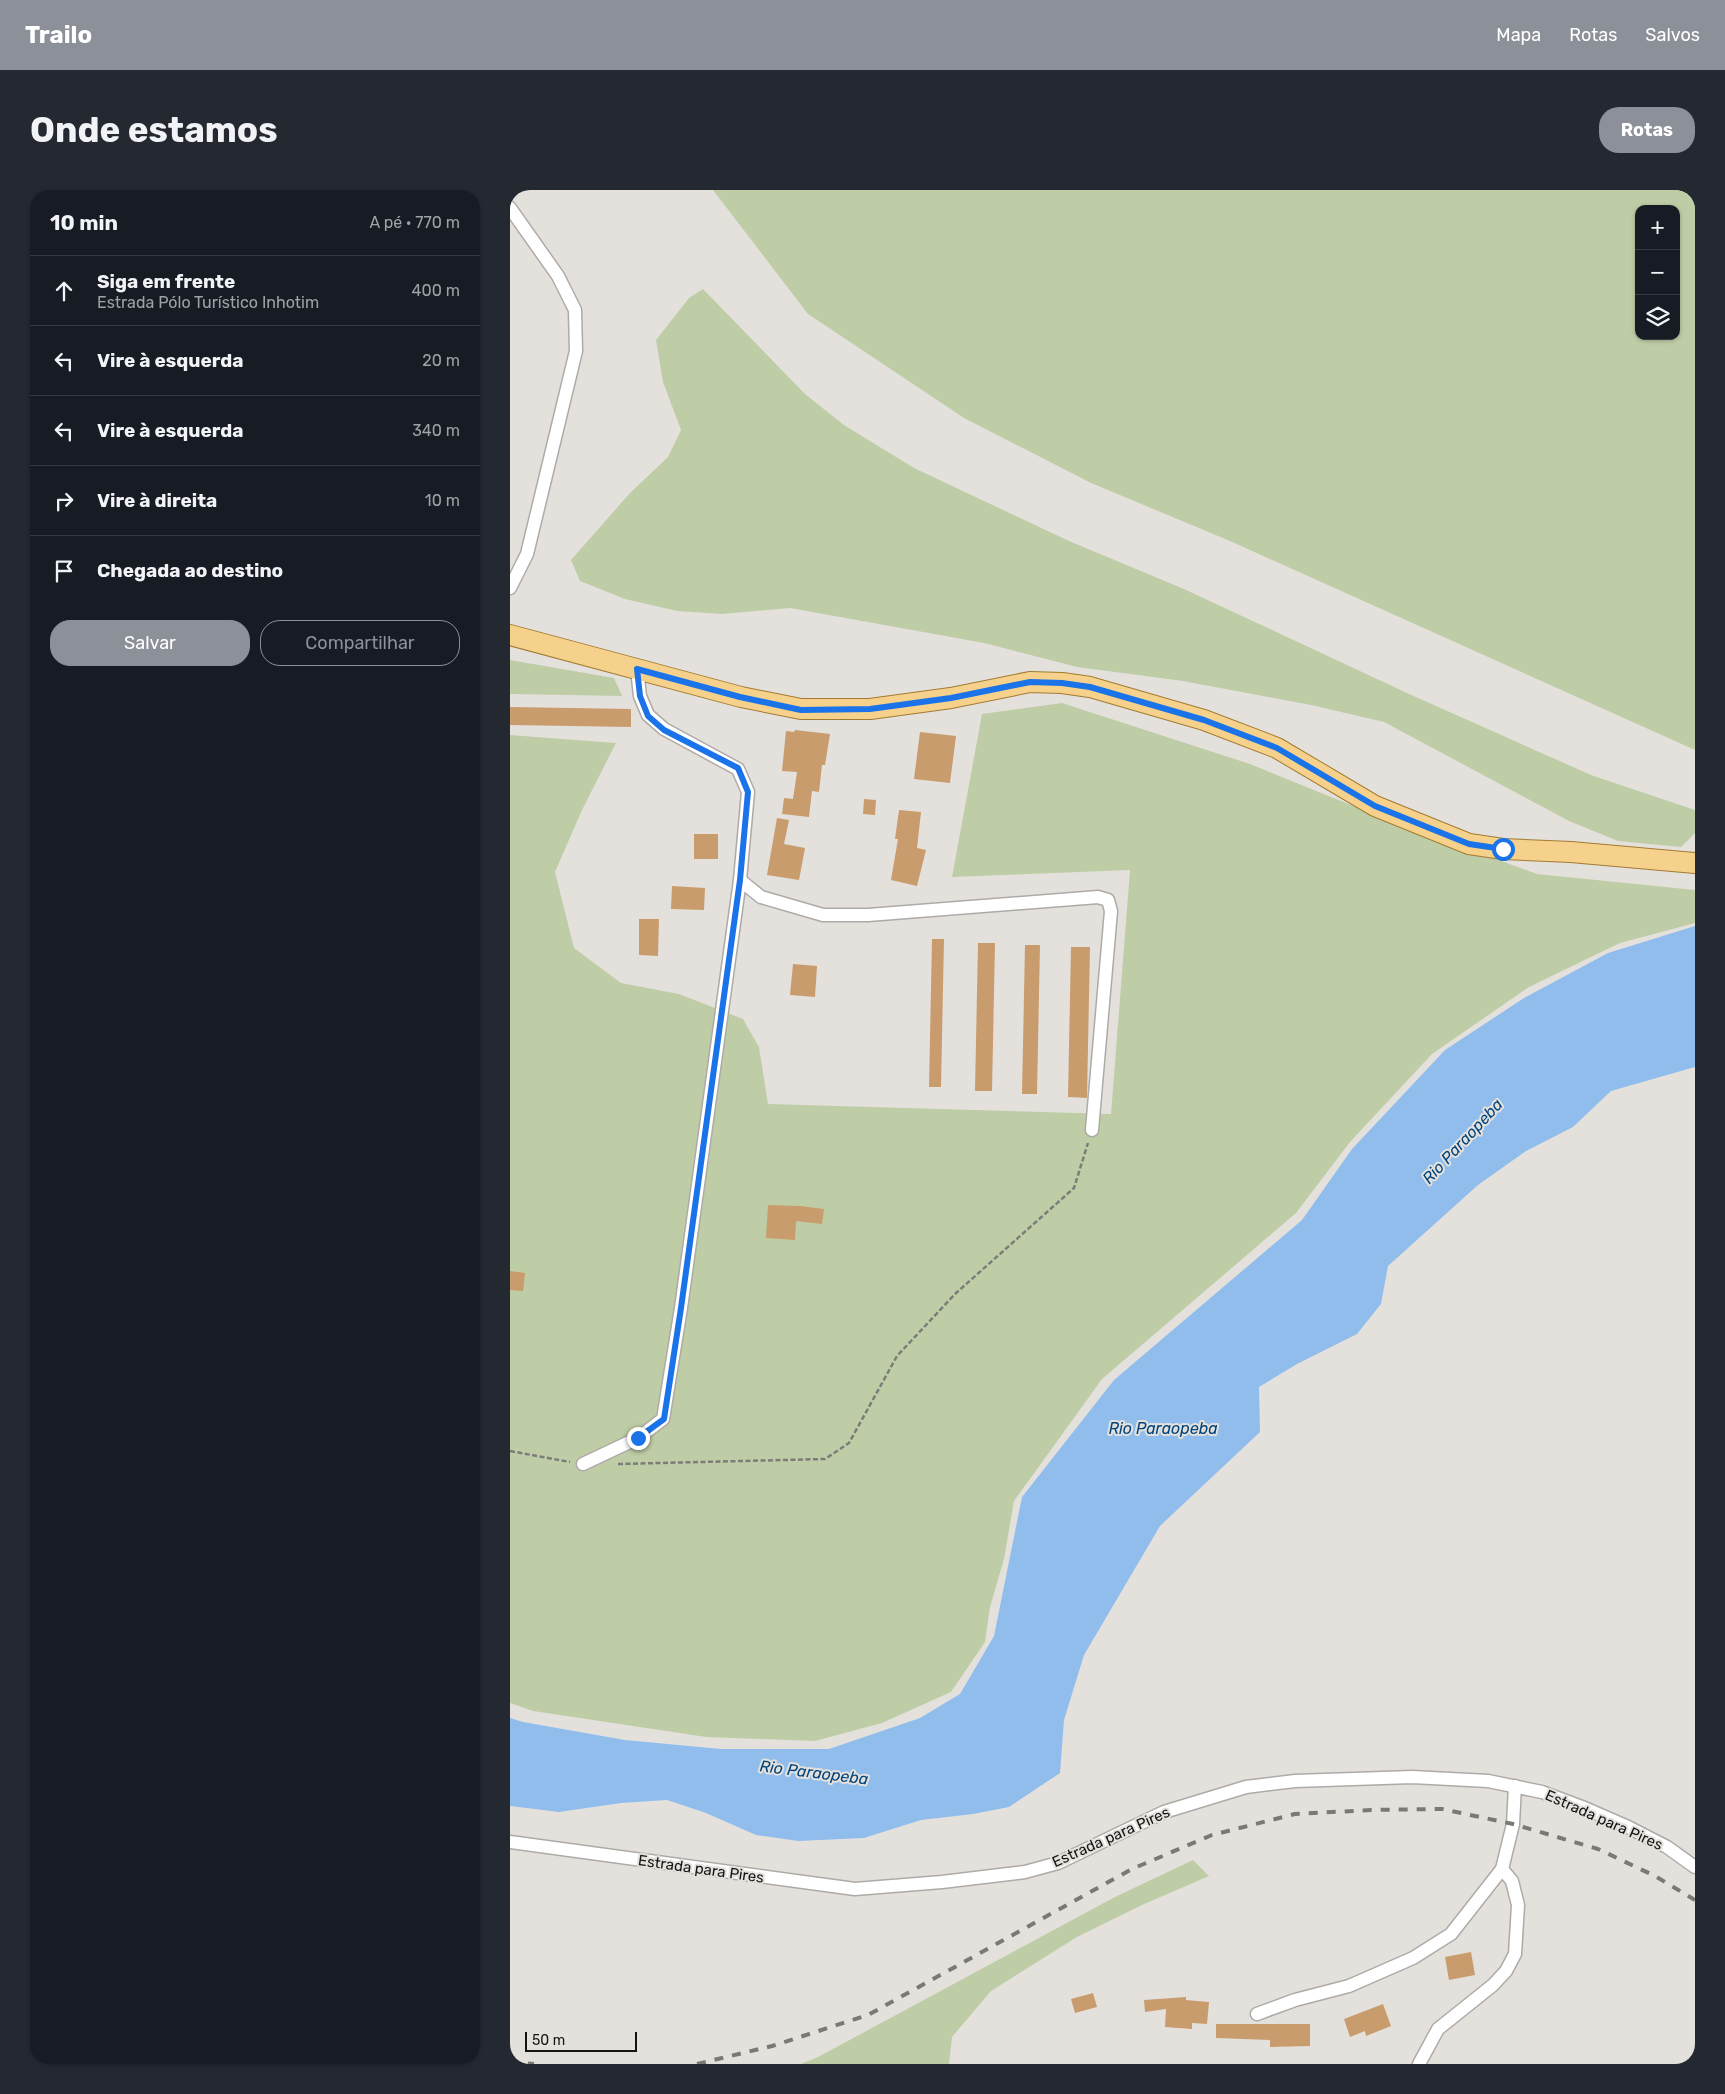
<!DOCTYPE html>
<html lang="pt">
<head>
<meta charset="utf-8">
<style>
	body { margin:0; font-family:Rubik,sans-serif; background:#242831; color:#f1f3f6 }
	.controls { position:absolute; right:15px; top:15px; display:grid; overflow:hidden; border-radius:10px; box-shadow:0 1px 4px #0004 }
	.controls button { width:45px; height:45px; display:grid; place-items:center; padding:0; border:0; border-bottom:1px solid #363941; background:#171b24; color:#f1f3f6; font:25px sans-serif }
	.scale { position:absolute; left:15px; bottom:12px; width:112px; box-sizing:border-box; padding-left:5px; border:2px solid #151413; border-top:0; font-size:14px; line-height:18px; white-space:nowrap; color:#151413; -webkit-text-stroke:4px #e4e1dd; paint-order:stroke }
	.stop { position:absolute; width:15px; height:15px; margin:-11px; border:4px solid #1a73e8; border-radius:50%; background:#fff }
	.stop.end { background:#1a73e8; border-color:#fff; box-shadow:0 1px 5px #0008 }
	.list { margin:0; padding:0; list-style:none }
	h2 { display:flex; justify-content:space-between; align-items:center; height:65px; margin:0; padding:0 20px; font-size:21px }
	h2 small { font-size:16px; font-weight:400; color:#9ea1a6 }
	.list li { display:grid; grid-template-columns:32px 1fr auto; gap:15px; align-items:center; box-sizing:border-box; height:70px; padding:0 20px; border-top:1px solid #363941 }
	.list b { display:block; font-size:19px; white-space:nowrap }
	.list p { margin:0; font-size:16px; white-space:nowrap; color:#9ea1a6 }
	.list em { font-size:16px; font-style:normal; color:#9ea1a6 }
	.actions { display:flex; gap:10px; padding:15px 20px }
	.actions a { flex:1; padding:11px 0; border:1px solid #8c9099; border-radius:20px; text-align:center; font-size:18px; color:#8c9099 }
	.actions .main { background:#8c9099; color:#fff }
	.icon { flex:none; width:28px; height:28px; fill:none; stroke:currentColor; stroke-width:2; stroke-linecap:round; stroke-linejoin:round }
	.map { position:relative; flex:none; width:1185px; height:1874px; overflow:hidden; border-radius:20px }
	header { display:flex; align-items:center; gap:30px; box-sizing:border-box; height:70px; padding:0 25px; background:#8c9099; color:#fff }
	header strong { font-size:24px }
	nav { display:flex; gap:28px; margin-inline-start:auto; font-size:18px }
	.intro { display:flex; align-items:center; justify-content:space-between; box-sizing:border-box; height:120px; padding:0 30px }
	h1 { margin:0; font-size:35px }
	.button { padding:12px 22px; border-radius:20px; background:#8c9099; color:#fff; font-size:18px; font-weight:700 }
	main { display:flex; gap:30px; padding:0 30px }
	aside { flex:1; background:#171b24; border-radius:20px; box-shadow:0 1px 4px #0004 }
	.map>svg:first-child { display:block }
</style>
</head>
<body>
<header>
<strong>Trailo</strong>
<nav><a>Mapa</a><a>Rotas</a><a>Salvos</a></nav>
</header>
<div class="intro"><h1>Onde estamos</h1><a class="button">Rotas</a></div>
<main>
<aside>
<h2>10 min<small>A pé · 770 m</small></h2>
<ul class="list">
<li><svg class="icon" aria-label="ahead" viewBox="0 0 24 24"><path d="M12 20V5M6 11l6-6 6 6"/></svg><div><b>Siga em frente</b><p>Estrada Pólo Turístico Inhotim</p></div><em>400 m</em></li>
<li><svg class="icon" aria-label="left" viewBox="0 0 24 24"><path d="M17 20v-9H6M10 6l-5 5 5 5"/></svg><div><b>Vire à esquerda</b></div><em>20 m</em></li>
<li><svg class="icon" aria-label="left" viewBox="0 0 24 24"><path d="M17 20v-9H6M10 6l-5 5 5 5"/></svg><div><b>Vire à esquerda</b></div><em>340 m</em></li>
<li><svg class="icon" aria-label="right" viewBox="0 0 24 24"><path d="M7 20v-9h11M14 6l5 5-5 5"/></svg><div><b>Vire à direita</b></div><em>10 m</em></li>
<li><svg class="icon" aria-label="arrive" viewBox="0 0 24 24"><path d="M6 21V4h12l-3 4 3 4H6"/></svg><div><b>Chegada ao destino</b></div></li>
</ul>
<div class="actions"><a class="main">Salvar</a><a>Compartilhar</a></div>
</aside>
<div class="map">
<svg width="1185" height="1874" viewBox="0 0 1185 1874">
	<rect width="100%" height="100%" fill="#e4e1dd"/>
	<!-- green -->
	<g fill="#bfcda6" fill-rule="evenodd">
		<path d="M203,0H1185V560L720,351L581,293L454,228L298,124ZM1129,19H1166V146H1129Z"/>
		<path d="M193,99L295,204L334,235L404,278L559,351L674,399L897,503L1081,585L1185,620V643L1171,657L1108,651L1059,631L874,532L801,515L673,491L567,477L474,453L280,418L212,424L167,421L115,409L70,391L61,370L120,303L158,267L171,240L153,192L146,150L179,108Z"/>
		<path d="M0,470L104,488L112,506L0,504Z"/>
		<path d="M552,513L740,574L868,626L1027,684L1185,700V733L1110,753L1019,797L922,864L840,952L786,1023L592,1189L504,1311L494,1369L480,1417L475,1452L441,1502L372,1533L305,1551L196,1547L23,1521L0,1513V545L106,553L72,620L45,682L64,758L111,793L169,804L233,829L249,857L258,914L601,924L620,680L442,687L472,524Z"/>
		<path d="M683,1670L699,1686L632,1715L567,1747L481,1801L442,1847L439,1874H291L308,1867L605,1707Z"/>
	</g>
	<!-- water -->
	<path fill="#91bded" d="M1185,736V877L1101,901L1063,937L1016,961L968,995L878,1076L871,1114L847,1144L787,1174L749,1197L750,1242L650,1336L574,1465L554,1530L550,1583L499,1617L463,1624L411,1630L354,1648L288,1651L246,1645L196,1623L157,1610L111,1613L49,1622L0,1616V1528L13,1532L115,1550L211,1559H319L410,1528L450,1504L484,1446L512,1307L604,1190L792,1030L842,959L935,860L1014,808L1098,763Z"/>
	<!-- building -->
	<g fill="#c89c6c">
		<path d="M0,517L121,519V537L0,535Z"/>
		<path d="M285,540L320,544L315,575H312L309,602L302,601L299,627L272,624L274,608L283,609L287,582L272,581L276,541L284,542Z"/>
		<path d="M410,542L446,546L440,593L404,589Z"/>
		<path d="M354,609L366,610L365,625L353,624Z"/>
		<path d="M389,620L411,622L407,658L416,660L407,696L381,690L388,649H385Z"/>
		<path d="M267,628L279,630L274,654L295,658L289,690L257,685Z"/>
		<rect x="184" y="644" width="24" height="25"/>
		<path d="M162,696L195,698L194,720L161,719Z"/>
		<path d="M129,729H149L148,766L129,765Z"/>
		<path d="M422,749H434L431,897H419Z"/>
		<path d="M468,753H485L482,901H465Z"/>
		<path d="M515,755H530L527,904H512Z"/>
		<path d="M561,757H580L577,908L558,907Z"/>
		<path d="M283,774L307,776L305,807L280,805Z"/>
		<path d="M258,1015L290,1016L314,1019L312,1034L286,1031L285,1050L256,1048Z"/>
		<path d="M0,1081L15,1083L13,1101L0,1100Z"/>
		<path d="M961,1762L965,1785L939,1790L935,1767Z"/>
		<path d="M583,1803L587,1817L565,1823L561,1809Z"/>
		<path d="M676,1807V1810L699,1812L697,1834L682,1833V1839L655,1837L656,1819L635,1822L634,1810Z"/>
		<path d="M873,1814L881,1836L856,1846L855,1841L840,1847L834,1829Z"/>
		<path d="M706,1834H800V1856L760,1857V1850L706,1848Z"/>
	</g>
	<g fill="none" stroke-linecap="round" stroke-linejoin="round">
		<defs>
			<g id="street">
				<path d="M0,18L48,86L65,120L66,161L17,364L0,398"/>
				<path d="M230,690L251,707L313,725H358L588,707L598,710L601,721L582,940"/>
				<path d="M73,1274L128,1248L153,1229L171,1118L230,690L238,602L228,579L154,539L138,525L130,506L127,479"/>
				<path d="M0,1652L345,1699L432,1692L515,1682L548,1673L654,1622L736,1597L785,1591L902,1587L978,1591L1032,1602L1072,1617L1118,1637L1157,1657L1185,1677"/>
				<path d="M747,1824L785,1810L839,1796L903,1768L941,1744L992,1679L1003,1634L1005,1596"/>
				<path d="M909,1874L928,1839L983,1795L996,1781L1005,1764L1008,1715L1002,1691L992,1679"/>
			</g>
			<path id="primary" d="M0,445L231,507L291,519H360L441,508L520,492L552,493L580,497L694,530L767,558L865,616L959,654L993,659L1061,662L1185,673"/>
		</defs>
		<!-- street casing -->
		<use href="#street" stroke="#aeaaa7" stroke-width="15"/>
		<!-- primary casing -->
		<use href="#primary" stroke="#a27b30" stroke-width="22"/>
		<!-- path -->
		<g stroke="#7e7c79" stroke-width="2.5" stroke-dasharray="5 2.5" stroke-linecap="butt">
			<path d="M0,1261L60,1272"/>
			<path d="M108,1274L315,1269L339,1253L387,1166L445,1104L564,998L578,953"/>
		</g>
		<!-- street -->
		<use href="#street" stroke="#fff" stroke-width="12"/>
		<!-- primary -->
		<use href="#primary" stroke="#f5d18c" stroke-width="20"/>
		<!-- rail -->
		<g stroke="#7b7976" stroke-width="4" stroke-dasharray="9 9" stroke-linecap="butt">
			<path d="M0,1872L24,1874"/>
			<path d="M187,1874L262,1856L358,1825L622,1679L702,1645L785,1624L861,1620L932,1619L1003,1634L1088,1659L1145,1686L1185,1710"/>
		</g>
	</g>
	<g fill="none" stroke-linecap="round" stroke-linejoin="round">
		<!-- route -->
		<path stroke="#1a73e8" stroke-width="6" d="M128,1248L154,1229L171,1118L230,690L238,602L228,578L154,540L138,526L130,506L127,479L230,507L291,520L360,519L441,508L520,492L552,493L580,497L694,530L767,558L865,616L959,654L993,659"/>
	</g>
	<g text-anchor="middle" stroke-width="4" stroke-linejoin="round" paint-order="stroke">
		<!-- street labels -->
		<g font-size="15" fill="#151413" stroke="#e4e1dd">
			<text transform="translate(1094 1630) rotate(24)" y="5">Estrada para Pires</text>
			<text transform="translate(601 1647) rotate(-24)" y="5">Estrada para Pires</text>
			<text transform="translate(191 1679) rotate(8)" y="5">Estrada para Pires</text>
		</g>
		<!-- water labels -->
		<g font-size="16" font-style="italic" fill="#00447c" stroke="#e4e1dd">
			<text transform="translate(952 951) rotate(-47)" y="6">Rio Paraopeba</text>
			<text x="653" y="1244">Rio Paraopeba</text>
			<text transform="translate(304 1582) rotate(7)" y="6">Rio Paraopeba</text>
		</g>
	</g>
</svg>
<div class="controls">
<button>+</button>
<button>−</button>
<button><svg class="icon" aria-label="layers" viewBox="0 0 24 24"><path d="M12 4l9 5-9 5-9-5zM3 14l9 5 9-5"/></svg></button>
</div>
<div class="scale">50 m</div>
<div class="stop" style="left:993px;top:659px"></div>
<div class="stop end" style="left:128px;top:1248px"></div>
</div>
</main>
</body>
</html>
